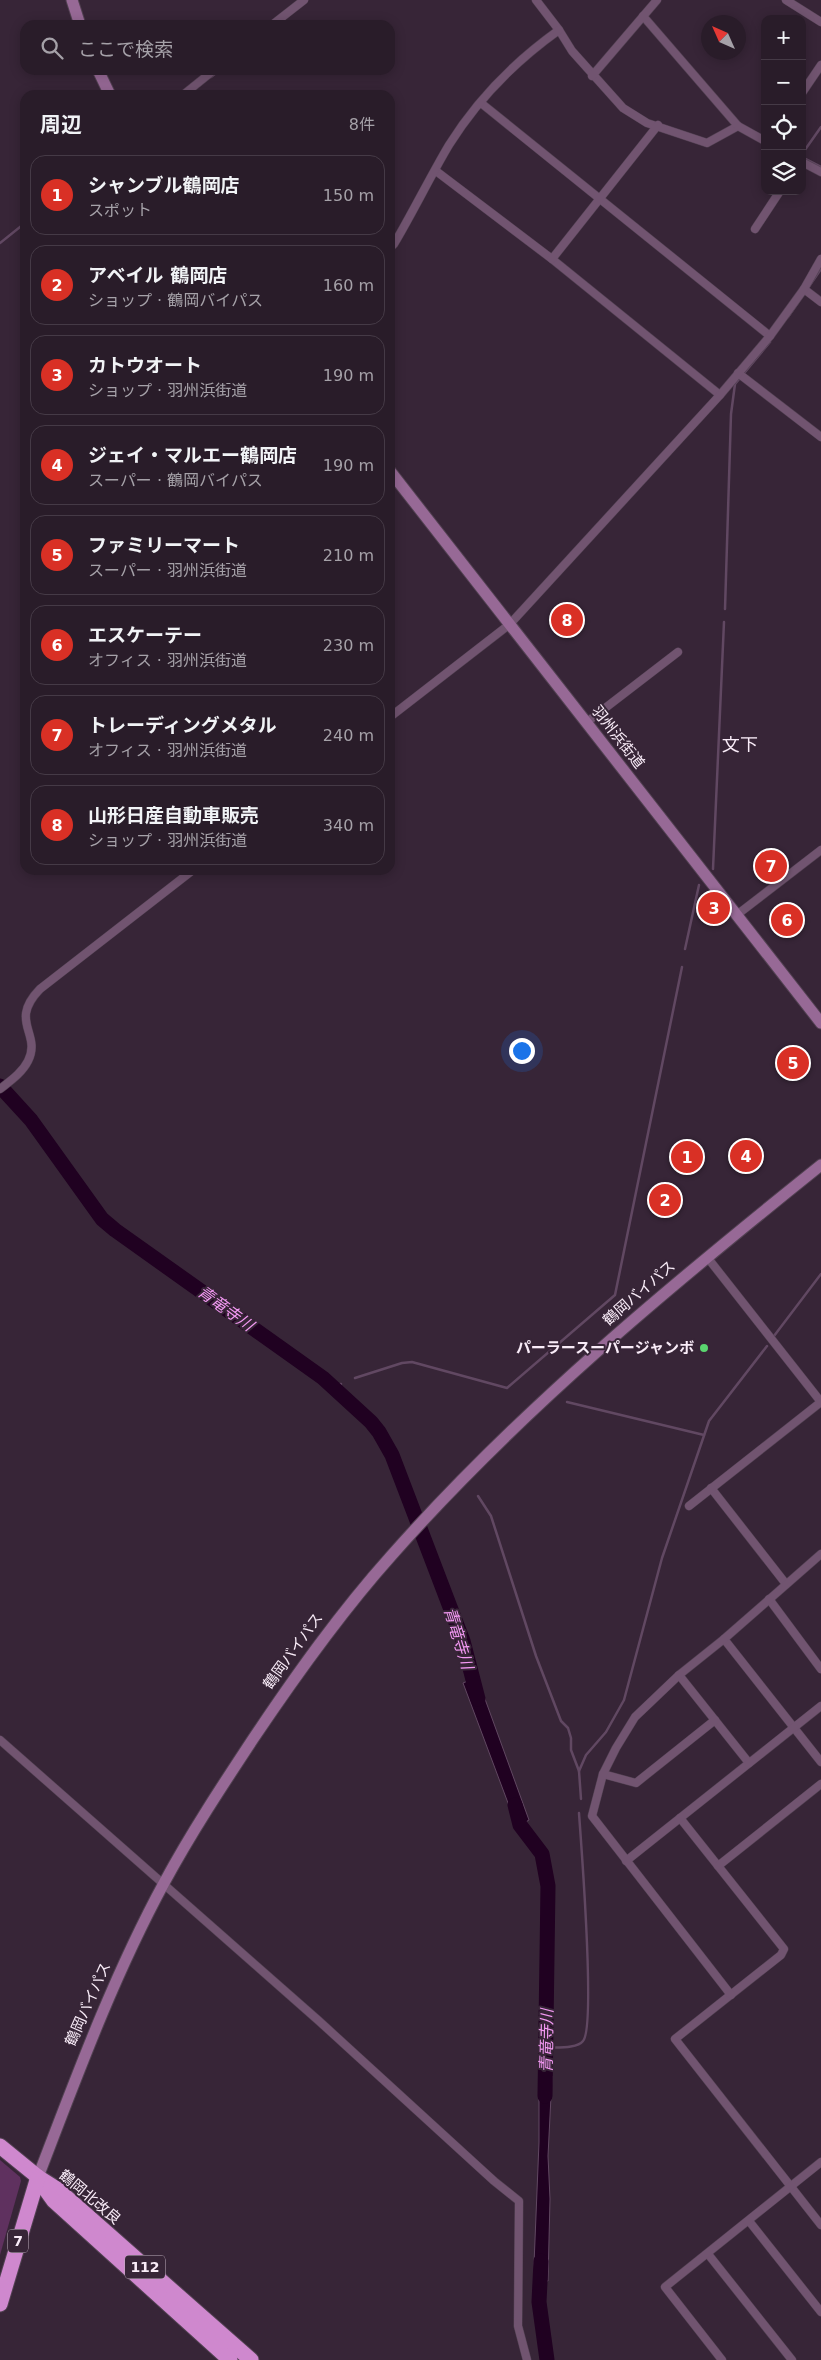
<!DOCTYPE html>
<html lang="ja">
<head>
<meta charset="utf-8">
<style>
	body { margin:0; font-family:"DejaVu Sans","Noto Sans JP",sans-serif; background:#312531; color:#f1f3f6 }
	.controls { position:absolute; right:15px; top:15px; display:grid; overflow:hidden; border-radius:10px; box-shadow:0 2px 12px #0003 }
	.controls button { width:45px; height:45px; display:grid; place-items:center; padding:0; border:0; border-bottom:1px solid #453a46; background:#291c29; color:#f1f3f6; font:25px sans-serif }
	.compass { position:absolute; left:701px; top:15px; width:45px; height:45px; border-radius:50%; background:#291c29; box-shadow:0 2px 12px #0003; rotate:315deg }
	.you { position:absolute; left:521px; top:1050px; width:18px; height:18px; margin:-12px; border:4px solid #fff; border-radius:50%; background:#1a73e8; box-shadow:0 0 0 8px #1a73e833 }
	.badge { display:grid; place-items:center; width:32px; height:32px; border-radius:50%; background:#d93025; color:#fff; font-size:16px; font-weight:700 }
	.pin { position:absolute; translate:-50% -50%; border:2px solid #fff; box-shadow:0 1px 5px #0006 }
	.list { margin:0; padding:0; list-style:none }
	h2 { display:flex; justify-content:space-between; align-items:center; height:65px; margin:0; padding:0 20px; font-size:21px }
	h2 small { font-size:16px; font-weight:400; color:#a5a1a8 }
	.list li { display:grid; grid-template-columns:32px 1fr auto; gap:15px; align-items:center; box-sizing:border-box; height:80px; margin:0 10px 10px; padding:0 10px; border:1px solid #453a46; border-radius:15px }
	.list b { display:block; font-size:19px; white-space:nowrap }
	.list p { margin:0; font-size:16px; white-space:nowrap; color:#a5a1a8 }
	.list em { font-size:16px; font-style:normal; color:#a5a1a8 }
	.icon { flex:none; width:28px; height:28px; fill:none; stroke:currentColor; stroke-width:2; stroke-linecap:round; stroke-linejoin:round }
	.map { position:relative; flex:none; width:821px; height:2360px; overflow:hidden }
	.search { position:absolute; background:#291c29; box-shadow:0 2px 12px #0003; left:20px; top:20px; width:375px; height:55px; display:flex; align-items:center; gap:12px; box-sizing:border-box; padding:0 18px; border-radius:15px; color:#a5a1a8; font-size:19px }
	.panel { position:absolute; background:#291c29; box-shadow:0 2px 12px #0003; left:20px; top:90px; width:375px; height:785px; border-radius:15px }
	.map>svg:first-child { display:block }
</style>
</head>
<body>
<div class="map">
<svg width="821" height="2360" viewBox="0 0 821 2360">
	<rect width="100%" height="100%" fill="#372537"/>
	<!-- green -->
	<path fill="#5f315f" d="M0,2160L20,2177L21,2181L0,2255Z"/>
	<!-- water -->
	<g fill="#200121" stroke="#614862">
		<path d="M477,1677L529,1820L517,1827L463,1683Z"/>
		<path d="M552,2076L548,2156L550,2199L548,2281L535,2280L534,2264L539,2142V2077Z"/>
	</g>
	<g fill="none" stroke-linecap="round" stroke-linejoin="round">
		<!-- stream -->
		<g stroke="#614862" stroke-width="2.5">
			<path d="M211,77L220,70"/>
			<path d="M802,154L821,127"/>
			<path d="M802,157L821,167"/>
			<path d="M0,243L25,223"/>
			<path d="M788,317L821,269"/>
			<path d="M725,609L731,414L735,384L770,342"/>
			<path d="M713,869L724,622"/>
			<path d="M685,949L699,885"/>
			<path d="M774,1336L821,1274"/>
			<path d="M355,1378L402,1363L412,1362L507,1388L615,1295L682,967"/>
			<path d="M334,1387L341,1384"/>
			<path d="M567,1402L704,1435"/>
			<path d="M478,1496L491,1516L536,1656L561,1721L568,1728L571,1738V1750L579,1771L581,1799"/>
			<path d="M579,1771L586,1755L606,1732L624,1700L662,1558L709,1421L767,1346"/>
			<path d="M546,2048C555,2047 577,2049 583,2041C596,2027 581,1843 579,1813"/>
		</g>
		<!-- river -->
		<g stroke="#200121" stroke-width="15">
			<path d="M0,1086L31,1120L102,1219L115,1230L323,1378L371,1422L379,1432L392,1455L463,1641L478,1699"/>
			<path d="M515,1805L520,1825L542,1854L548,1886L545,2096"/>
			<path d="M541,2261L539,2302L547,2360"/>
		</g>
		<defs>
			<g id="street">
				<path d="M536,0L559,30L572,51L623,108L647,123L707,143L738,126"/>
				<path d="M786,0L821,22"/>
				<path d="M643,16L738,126L765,141"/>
				<path d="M272,25L304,0"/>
				<path d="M592,76L657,0"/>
				<path d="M802,93L821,65"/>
				<path d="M183,95L214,70"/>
				<path d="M481,103L770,336"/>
				<path d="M802,162L821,172"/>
				<path d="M436,171L552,259L720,395"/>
				<path d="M755,229L780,191"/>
				<path d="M390,248L394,244C413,212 430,177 449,145C477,100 517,60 559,30"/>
				<path d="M552,259L658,125"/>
				<path d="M804,289L821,302"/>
				<path d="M738,373L821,437"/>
				<path d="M390,717L510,624L720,395L770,336L804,289L821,259"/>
				<path d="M587,722L678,652"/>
				<path d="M738,914L821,850"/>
				<path d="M0,1089C10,1081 22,1073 28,1061C42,1033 8,1022 40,989L193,870"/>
				<path d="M707,1257L821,1402"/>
				<path d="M711,1488L786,1584"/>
				<path d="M689,1506L821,1402"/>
				<path d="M769,1599L821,1669"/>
				<path d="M724,1639L821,1762"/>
				<path d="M679,1675L749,1763"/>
				<path d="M0,1740L319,2021L494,2181L519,2201L518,2326L527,2360"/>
				<path d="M603,1774L636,1783L715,1720"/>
				<path d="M680,1818L784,1949L781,1955L675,2039L821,2225"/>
				<path d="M626,1861L821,1706"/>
				<path d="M718,1866L821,1784"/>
				<path d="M731,1995L592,1816L603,1774L616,1748L635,1717L679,1675L724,1639L821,1554"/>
				<path d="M749,2221L821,2312"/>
				<path d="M708,2254L792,2360"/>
				<path d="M722,2360L665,2287L821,2162"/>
			</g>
			<g id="secondary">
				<path d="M72,0L80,25"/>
				<path d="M98,70L110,95"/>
				<path d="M390,471L821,1023"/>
				<path d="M38,2177C76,2078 113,1977 164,1883C191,1833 222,1786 253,1739C296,1675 340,1613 391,1556C519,1411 670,1286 821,1165"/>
			</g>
			<g id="highway">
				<path d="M0,2146L38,2177L57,2189L251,2360"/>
				<path d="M41,2183L54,2201L230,2360"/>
				<path d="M0,2304L38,2177"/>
			</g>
		</defs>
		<!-- street casing -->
		<use href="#street" stroke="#524152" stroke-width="9"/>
		<!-- secondary casing -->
		<use href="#secondary" stroke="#524152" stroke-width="13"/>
		<!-- highway casing -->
		<use href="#highway" stroke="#524152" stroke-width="17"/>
		<!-- street -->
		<use href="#street" stroke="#715470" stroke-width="8"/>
		<!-- secondary -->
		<use href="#secondary" stroke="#976996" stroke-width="11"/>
		<!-- highway -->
		<use href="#highway" stroke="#cf88ce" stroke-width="15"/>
	</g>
	<!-- markers -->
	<circle fill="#5ad56f" stroke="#372537" stroke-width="2" cx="704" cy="1348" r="5"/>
	<g text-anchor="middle" stroke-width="4" stroke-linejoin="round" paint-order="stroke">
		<!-- shield labels -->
		<g fill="#372537" stroke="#bfb0be" stroke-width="1">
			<rect x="8" y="2229.5" width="20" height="23" rx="4"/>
			<rect x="125" y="2255.5" width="40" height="23" rx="4"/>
		</g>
		<g font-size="14" font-weight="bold" fill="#f9ecf8">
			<text x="18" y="2246">7</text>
			<text x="145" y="2272">112</text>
		</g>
		<!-- street labels -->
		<g font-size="15" fill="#f9ecf8" stroke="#372537">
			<text transform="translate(618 737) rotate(52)" y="5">羽州浜街道</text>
			<text transform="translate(639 1293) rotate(-41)" y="5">鶴岡バイパス</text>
			<text transform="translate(293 1651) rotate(-54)" y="5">鶴岡バイパス</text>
			<text transform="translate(88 2004) rotate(-66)" y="5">鶴岡バイパス</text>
			<text transform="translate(90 2197) rotate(40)" y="5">鶴岡北改良</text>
		</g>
		<!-- poi labels -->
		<g font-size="15" font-weight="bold" fill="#f9ecf8" stroke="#372537" text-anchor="end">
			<text x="694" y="1353">パーラースーパージャンボ</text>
		</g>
		<!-- water labels -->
		<g font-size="16" font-style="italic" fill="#f399f3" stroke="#372537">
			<text transform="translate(226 1308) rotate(36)" y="6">青竜寺川</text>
			<text transform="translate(459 1638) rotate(73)" y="6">青竜寺川</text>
			<text transform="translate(546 2041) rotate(-89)" y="6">青竜寺川</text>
		</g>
		<!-- quarter labels -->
		<g font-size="18" fill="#f9ecf8" stroke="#372537">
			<text x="740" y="751">文下</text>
		</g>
	</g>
</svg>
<div class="controls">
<button>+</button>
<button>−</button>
<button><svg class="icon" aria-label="locate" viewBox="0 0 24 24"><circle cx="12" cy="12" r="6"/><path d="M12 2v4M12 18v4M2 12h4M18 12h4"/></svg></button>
<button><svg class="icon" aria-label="layers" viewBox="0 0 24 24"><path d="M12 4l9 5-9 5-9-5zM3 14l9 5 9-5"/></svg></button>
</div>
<svg class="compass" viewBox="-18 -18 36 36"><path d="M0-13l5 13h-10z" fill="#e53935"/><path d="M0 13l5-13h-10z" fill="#a5a1a8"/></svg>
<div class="you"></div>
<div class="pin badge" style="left:687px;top:1157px">1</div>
<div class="pin badge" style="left:665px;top:1200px">2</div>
<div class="pin badge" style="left:714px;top:908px">3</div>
<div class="pin badge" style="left:746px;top:1156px">4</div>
<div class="pin badge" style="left:793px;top:1063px">5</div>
<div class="pin badge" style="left:787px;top:920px">6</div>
<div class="pin badge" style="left:771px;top:866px">7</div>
<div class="pin badge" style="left:567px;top:620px">8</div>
<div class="search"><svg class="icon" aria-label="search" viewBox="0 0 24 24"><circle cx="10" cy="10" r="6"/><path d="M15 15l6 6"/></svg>ここで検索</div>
<section class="panel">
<h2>周辺<small>8件</small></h2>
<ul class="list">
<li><span class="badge">1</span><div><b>シャンブル鶴岡店</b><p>スポット</p></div><em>150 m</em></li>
<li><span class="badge">2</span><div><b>アベイル 鶴岡店</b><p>ショップ · 鶴岡バイパス</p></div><em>160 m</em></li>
<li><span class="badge">3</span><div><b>カトウオート</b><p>ショップ · 羽州浜街道</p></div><em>190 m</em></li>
<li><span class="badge">4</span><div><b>ジェイ・マルエー鶴岡店</b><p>スーパー · 鶴岡バイパス</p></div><em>190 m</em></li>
<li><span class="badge">5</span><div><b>ファミリーマート</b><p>スーパー · 羽州浜街道</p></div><em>210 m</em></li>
<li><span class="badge">6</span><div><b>エスケーテー</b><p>オフィス · 羽州浜街道</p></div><em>230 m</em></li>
<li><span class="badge">7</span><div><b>トレーディングメタル</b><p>オフィス · 羽州浜街道</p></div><em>240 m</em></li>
<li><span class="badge">8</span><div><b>山形日産自動車販売</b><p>ショップ · 羽州浜街道</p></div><em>340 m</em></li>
</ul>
</section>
</div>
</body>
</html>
